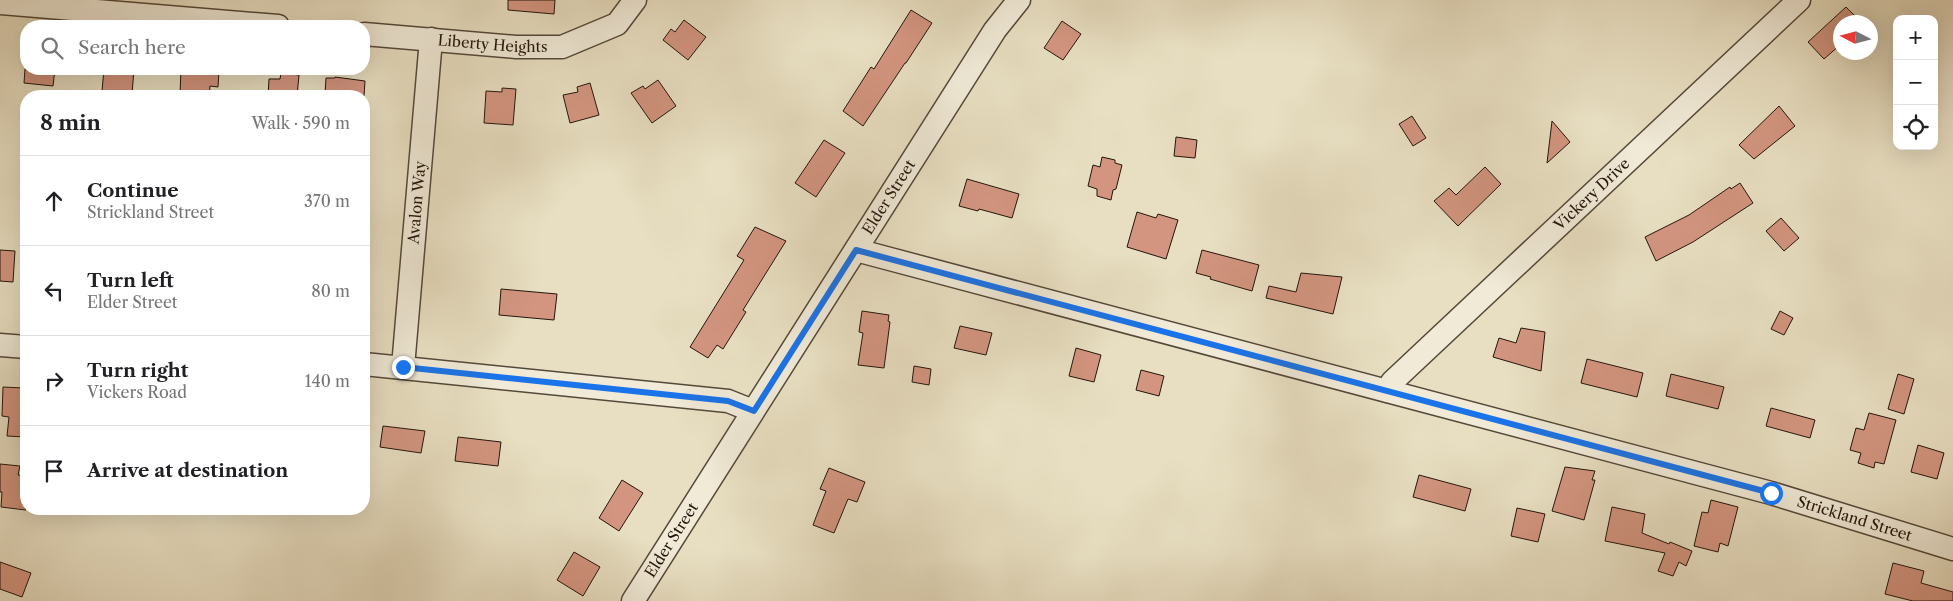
<!DOCTYPE html>
<html lang="en">
<head>
<meta charset="utf-8">
<style>
	body { margin:0; font-family:"Libre Caslon Text",serif; background:#f6f6f6; color:#202124 }
	.controls { position:absolute; right:15px; top:15px; display:grid; overflow:hidden; border-radius:10px; box-shadow:0 5px 20px #0002 }
	.controls button { width:45px; height:45px; display:grid; place-items:center; padding:0; border:0; border-bottom:1px solid #e0e0e0; background:#fff; color:#202124; font:25px sans-serif }
	.compass { position:absolute; left:1833px; top:15px; width:45px; height:45px; border-radius:50%; background:#fff; box-shadow:0 5px 20px #0002; rotate:276deg }
	.stop { position:absolute; width:15px; height:15px; margin:-11px; border:4px solid #1a73e8; border-radius:50%; background:#fff }
	.stop.end { background:#1a73e8; border-color:#fff; box-shadow:0 1px 5px #0008 }
	.list { margin:0; padding:0; list-style:none }
	h2 { display:flex; justify-content:space-between; align-items:center; height:65px; margin:0; padding:0 20px; font-size:21px }
	h2 small { font-size:16px; font-weight:400; color:#757577 }
	.list li { display:grid; grid-template-columns:32px 1fr auto; gap:15px; align-items:center; box-sizing:border-box; height:90px; padding:0 20px; border-top:1px solid #e0e0e0 }
	.list b { display:block; font-size:19px; white-space:nowrap }
	.list p { margin:0; font-size:16px; white-space:nowrap; color:#757577 }
	.list em { font-size:16px; font-style:normal; color:#757577 }
	.icon { flex:none; width:28px; height:28px; fill:none; stroke:currentColor; stroke-width:2; stroke-linecap:round; stroke-linejoin:round }
	.map { position:relative; flex:none; width:1953px; height:601px; overflow:hidden }
	.search { position:absolute; background:#fff; box-shadow:0 5px 20px #0002; left:20px; top:20px; width:350px; height:55px; display:flex; align-items:center; gap:12px; box-sizing:border-box; padding:0 18px; border-radius:20px; color:#757577; font-size:19px }
	.panel { position:absolute; background:#fff; box-shadow:0 5px 20px #0002; left:20px; top:90px; width:350px; height:425px; border-radius:20px }
	.map>svg:first-child { display:block }
</style>
</head>
<body>
<div class="map">
<svg width="1953" height="601" viewBox="0 0 1953 601">
	<rect width="100%" height="100%" fill="#e8dfc2"/>
	<filter id="stains"><feTurbulence type="fractalNoise" baseFrequency=".004" numOctaves="4"/><feColorMatrix values="0 0 0 0 .2 0 0 0 0 .09 0 0 0 0 .02 0 0 0 .5 -.17"/></filter>
	<radialGradient id="worn" r=".72"><stop offset=".6" stop-color="#630" stop-opacity="0"/><stop offset="1" stop-color="#630" stop-opacity=".3"/></radialGradient>
	<!-- building -->
	<g fill="#d39580" stroke="#23150b">
		<path d="M508,0H555L554,14L508,10Z"/>
		<path d="M1846,7L1861,22H1840V45L1824,59L1808,42Z"/>
		<path d="M911,10L932,23L906,63H905L863,126L843,111L871,67L874,69Z"/>
		<path d="M684,20L706,37L688,60L663,40L671,29L675,32Z"/>
		<path d="M1062,21L1081,34L1063,60L1044,48Z"/>
		<path d="M25,69H55L53,86L24,83Z"/>
		<path d="M104,69H134L132,94L102,91Z"/>
		<path d="M181,69H211V71H219L218,87L210,86L209,96L180,95Z"/>
		<path d="M281,73L299,75L297,96H268L269,79H280Z"/>
		<path d="M335,77L365,81L364,96H333V95L325,94L326,78H335Z"/>
		<path d="M658,80L676,106L652,123L631,93L643,86L645,89Z"/>
		<path d="M590,83L599,115L570,123L563,95L578,92L577,87Z"/>
		<path d="M502,88L516,89L513,125L484,123L486,91L502,92Z"/>
		<path d="M1779,106L1795,126L1754,159L1739,145Z"/>
		<path d="M1412,116L1426,138L1413,146L1399,124Z"/>
		<path d="M1552,121L1570,142L1547,163Z"/>
		<path d="M1176,137L1197,140L1195,158L1174,156Z"/>
		<path d="M824,140L845,153L816,197L795,183Z"/>
		<path d="M1102,157L1115,160V163L1122,165L1116,189L1113,190L1111,200L1097,196V189L1088,186L1093,165L1100,167Z"/>
		<path d="M1485,167L1501,184L1458,226L1434,201L1449,188L1456,195Z"/>
		<path d="M967,179L1019,194L1012,218L979,209L978,211L959,206Z"/>
		<path d="M1740,183L1753,203L1693,242L1656,261L1645,237L1689,215L1730,187L1731,189Z"/>
		<path d="M1137,212L1156,218L1158,214L1178,220L1166,259L1127,247Z"/>
		<path d="M1781,218L1799,238L1784,251L1766,231Z"/>
		<path d="M755,227L786,241L743,310L746,312L723,349L717,345L708,358L690,347L744,260L737,256Z"/>
		<path d="M0,250L15,251L13,282L0,281Z"/>
		<path d="M1202,250L1259,265L1252,291L1210,279L1211,277L1196,273Z"/>
		<path d="M1301,273L1342,277L1333,314L1266,298L1269,286L1296,292Z"/>
		<path d="M501,289L557,294L554,320L499,315Z"/>
		<path d="M862,311L889,315L888,321L890,322L884,368L858,365L863,333L859,332Z"/>
		<path d="M1780,311L1793,318L1784,335L1771,329Z"/>
		<path d="M960,326L992,333L986,355L954,348Z"/>
		<path d="M1521,328L1545,332L1541,371L1493,357L1499,338L1516,343Z"/>
		<path d="M1076,348L1101,355L1094,382L1069,376Z"/>
		<path d="M1587,359L1643,373L1637,397L1581,383Z"/>
		<path d="M914,366L931,369L929,385L912,382Z"/>
		<path d="M1141,370L1164,376L1159,396L1136,390Z"/>
		<path d="M1671,374L1724,387L1718,409L1666,396Z"/>
		<path d="M1898,374L1914,379L1904,414L1888,409Z"/>
		<path d="M3,387L23,388L22,401H26V437L7,436L9,417L2,416Z"/>
		<path d="M1771,408L1815,420L1810,438L1766,426Z"/>
		<path d="M1869,413L1896,420L1884,464L1875,462L1874,468L1858,463L1861,453L1850,450L1856,428L1864,430Z"/>
		<path d="M383,426L425,431L421,453L380,447Z"/>
		<path d="M458,437L501,442L498,466L455,461Z"/>
		<path d="M1918,445L1944,453L1937,479L1911,472Z"/>
		<path d="M0,464L20,466L18,475L26,476V510L1,507L2,492H0Z"/>
		<path d="M1565,467L1595,471L1592,480H1595L1584,520L1552,511Z"/>
		<path d="M829,468L865,482L857,502L848,499L834,533L813,525L826,491L820,489Z"/>
		<path d="M1419,475L1471,489L1465,511L1413,497Z"/>
		<path d="M622,480L643,493L619,531L599,518Z"/>
		<path d="M1711,500L1738,507L1728,546L1720,543L1718,552L1694,546L1702,512L1708,513Z"/>
		<path d="M1612,507L1645,514L1642,533L1669,544L1670,542L1692,551L1686,566L1679,562L1673,576L1658,571L1665,553L1605,541Z"/>
		<path d="M1517,508L1545,514L1538,542L1511,536Z"/>
		<path d="M574,552L600,567L583,596L557,580Z"/>
		<path d="M0,562L31,573L22,597L0,589Z"/>
		<path d="M1893,563L1924,571L1921,583L1953,592V601H1913L1885,594Z"/>
	</g>
	<g fill="none" stroke-linecap="round" stroke-linejoin="round">
		<defs>
			<g id="minor">
				<path d="M0,3L278,26"/>
				<path id="s1" d="M364,34L516,47H562L617,24L635,0"/>
				<path id="s2" d="M856,250L1771,493L1953,549"/>
				<path d="M0,345L26,347"/>
				<path d="M364,364L728,401L753,411"/>
				<path id="s3" d="M403,367L431,39"/>
				<path id="s4" d="M1388,391L1392,382L1799,0"/>
				<path id="s5" d="M633,601L995,30L1019,0"/>
			</g>
		</defs>
		<!-- minor casing -->
		<use href="#minor" stroke="#544839" stroke-width="25"/>
		<!-- minor -->
		<use href="#minor" stroke="#f0ead7" stroke-width="22"/>
	</g>
	<g fill="none" stroke-linecap="round" stroke-linejoin="round">
		<!-- route -->
		<path stroke="#1a73e8" stroke-width="6" d="M403,367L728,401L754,411L856,250L1771,493"/>
	</g>
	<g text-anchor="middle" stroke-width="4" stroke-linejoin="round" paint-order="stroke">
		<!-- street labels -->
		<g font-size="15" fill="#23150b" stroke="#f0ead7">
			<text dy="5" stroke="none"><textPath href="#s1" startOffset="129">Liberty Heights</textPath></text>
			<text dy="5" stroke="none"><textPath href="#s4" startOffset="284">Vickery Drive</textPath></text>
			<text dy="5" stroke="none"><textPath href="#s5" startOffset="478">Elder Street</textPath></text>
			<text dy="5" stroke="none"><textPath href="#s3" startOffset="165">Avalon Way</textPath></text>
			<text dy="5" stroke="none"><textPath href="#s2" startOffset="1034">Strickland Street</textPath></text>
			<text dy="5" stroke="none"><textPath href="#s5" startOffset="72">Elder Street</textPath></text>
		</g>
	</g>
	<rect width="100%" height="100%" filter="url(#stains)"/>
	<rect width="100%" height="100%" fill="url(#worn)"/>
</svg>
<div class="controls">
<button>+</button>
<button>−</button>
<button><svg class="icon" aria-label="locate" viewBox="0 0 24 24"><circle cx="12" cy="12" r="6"/><path d="M12 2v4M12 18v4M2 12h4M18 12h4"/></svg></button>
</div>
<svg class="compass" viewBox="-18 -18 36 36"><path d="M0-13l5 13h-10z" fill="#e53935"/><path d="M0 13l5-13h-10z" fill="#757577"/></svg>
<div class="stop" style="left:1771px;top:493px"></div>
<div class="stop end" style="left:403px;top:367px"></div>
<div class="search"><svg class="icon" aria-label="search" viewBox="0 0 24 24"><circle cx="10" cy="10" r="6"/><path d="M15 15l6 6"/></svg>Search here</div>
<section class="panel">
<h2>8 min<small>Walk · 590 m</small></h2>
<ul class="list">
<li><svg class="icon" aria-label="ahead" viewBox="0 0 24 24"><path d="M12 20V5M6 11l6-6 6 6"/></svg><div><b>Continue</b><p>Strickland Street</p></div><em>370 m</em></li>
<li><svg class="icon" aria-label="left" viewBox="0 0 24 24"><path d="M17 20v-9H6M10 6l-5 5 5 5"/></svg><div><b>Turn left</b><p>Elder Street</p></div><em>80 m</em></li>
<li><svg class="icon" aria-label="right" viewBox="0 0 24 24"><path d="M7 20v-9h11M14 6l5 5-5 5"/></svg><div><b>Turn right</b><p>Vickers Road</p></div><em>140 m</em></li>
<li><svg class="icon" aria-label="arrive" viewBox="0 0 24 24"><path d="M6 21V4h12l-3 4 3 4H6"/></svg><div><b>Arrive at destination</b></div></li>
</ul>
</section>
</div>
</body>
</html>
